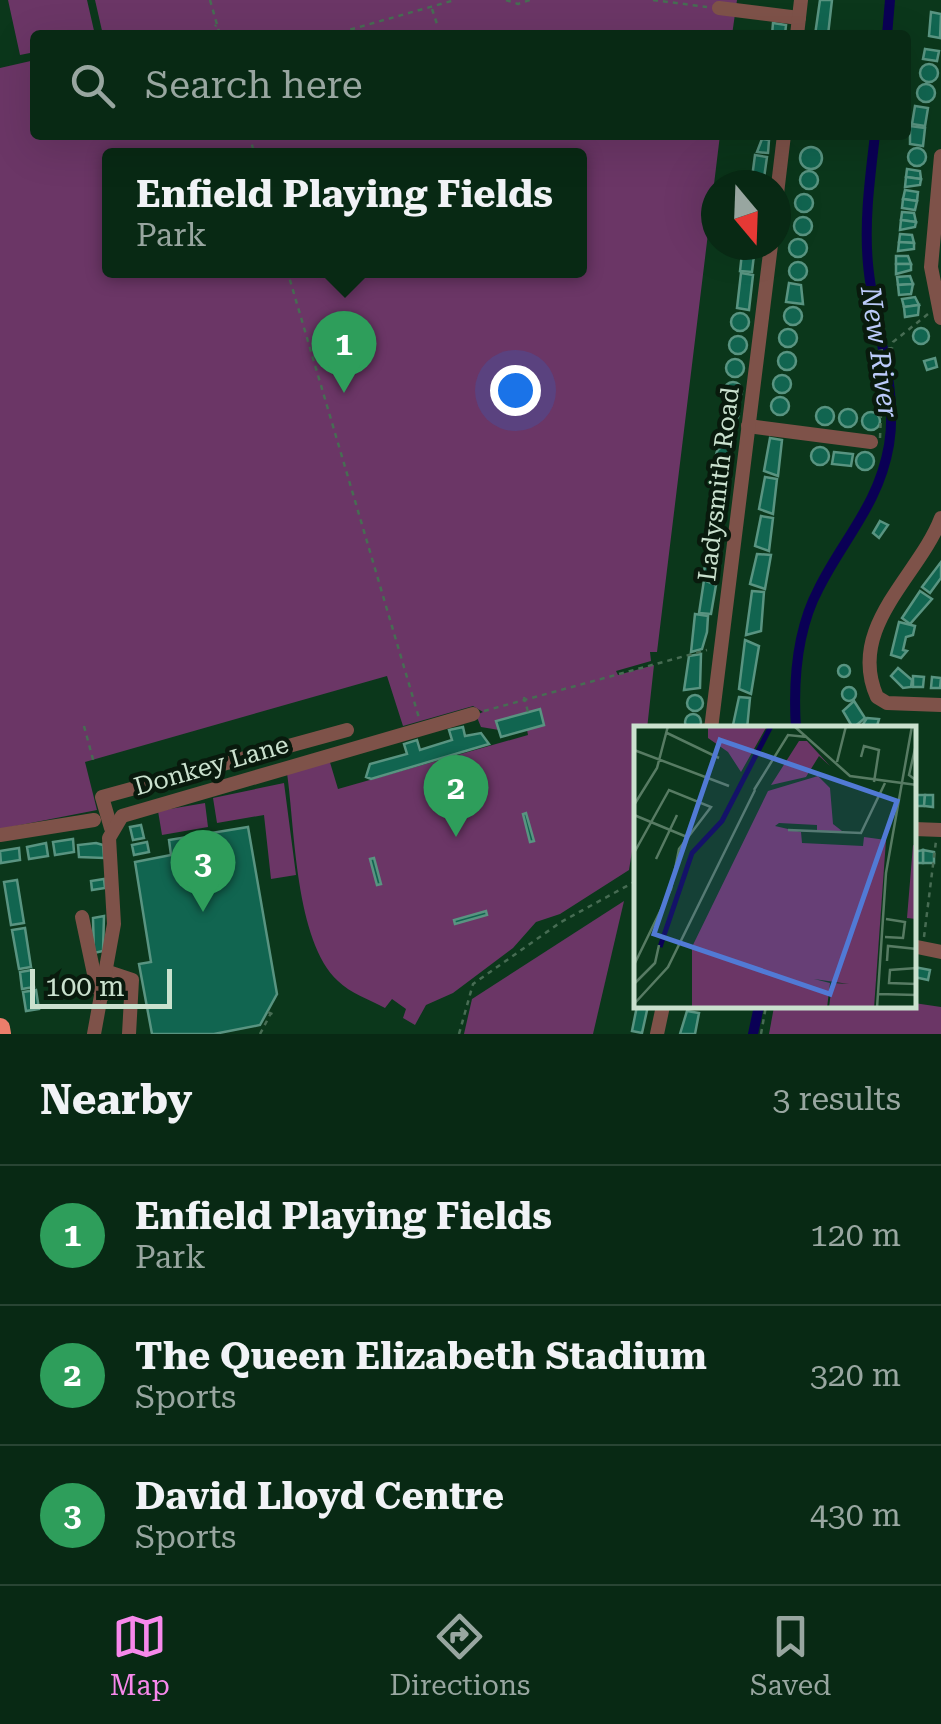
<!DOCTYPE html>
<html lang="en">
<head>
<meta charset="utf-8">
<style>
	body { margin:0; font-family:"Roboto Serif",serif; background:#163522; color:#f1f3f6 }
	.compass { position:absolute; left:701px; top:170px; width:90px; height:90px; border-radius:50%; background:#082914; box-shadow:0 10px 40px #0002; rotate:161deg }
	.scale { position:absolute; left:30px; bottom:25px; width:142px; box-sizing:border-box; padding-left:10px; border:5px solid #cae1ce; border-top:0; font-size:28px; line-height:35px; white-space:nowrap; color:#cae1ce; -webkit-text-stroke:8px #091a0d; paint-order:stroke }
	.you { position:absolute; left:515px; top:390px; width:35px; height:35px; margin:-25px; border:8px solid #fff; border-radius:50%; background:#1a73e8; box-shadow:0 0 0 15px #1a73e833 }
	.badge { display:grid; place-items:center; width:65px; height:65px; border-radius:50%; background:#f788eb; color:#fff; font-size:32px; font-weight:700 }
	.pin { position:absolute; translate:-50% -82px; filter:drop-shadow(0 2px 5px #0008) }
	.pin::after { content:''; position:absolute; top:52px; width:35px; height:30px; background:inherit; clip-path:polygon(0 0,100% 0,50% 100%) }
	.popup { position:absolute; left:102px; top:148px; width:485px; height:130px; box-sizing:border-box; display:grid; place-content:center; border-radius:10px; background:#082914; filter:drop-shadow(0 2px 8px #0005); font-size:32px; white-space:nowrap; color:#98a6a0 }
	.popup b { font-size:38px; color:#f1f3f6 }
	.popup::after { content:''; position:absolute; left:50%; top:100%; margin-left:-20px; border:20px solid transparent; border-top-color:#082914 }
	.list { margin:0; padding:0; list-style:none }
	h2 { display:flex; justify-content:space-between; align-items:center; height:130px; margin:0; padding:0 40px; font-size:42px }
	h2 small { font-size:32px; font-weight:400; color:#98a6a0 }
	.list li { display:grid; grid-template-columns:65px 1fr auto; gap:30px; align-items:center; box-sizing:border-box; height:140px; padding:0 40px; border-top:2px solid #294534 }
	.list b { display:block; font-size:38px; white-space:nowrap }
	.list p { margin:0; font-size:32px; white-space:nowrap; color:#98a6a0 }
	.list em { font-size:32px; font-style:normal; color:#98a6a0 }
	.icon { flex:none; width:55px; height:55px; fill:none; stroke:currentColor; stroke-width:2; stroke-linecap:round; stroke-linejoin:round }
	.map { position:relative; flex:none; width:941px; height:1034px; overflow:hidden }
	.search { position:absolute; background:#082914; box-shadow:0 10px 40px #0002; left:30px; right:30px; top:30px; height:110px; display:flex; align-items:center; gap:25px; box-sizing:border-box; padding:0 35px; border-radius:10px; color:#98a6a0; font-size:38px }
	.sheet { height:550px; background:#082914 }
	nav { display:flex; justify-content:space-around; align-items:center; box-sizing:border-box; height:140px; border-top:2px solid #294534; background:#082914; font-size:28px; color:#98a6a0 }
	nav a { display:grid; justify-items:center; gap:5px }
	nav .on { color:#f788eb }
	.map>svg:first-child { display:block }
</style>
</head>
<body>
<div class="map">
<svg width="941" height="1034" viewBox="0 0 941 1034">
	<rect width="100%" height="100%" fill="#0b371b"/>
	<!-- green -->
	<g fill="#6b3666" fill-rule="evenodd">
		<path d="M8,0H87L95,35H35V52L20,55Z"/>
		<path d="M95,0H737L732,35H103Z"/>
		<path d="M35,60V135H720L657,652H650L651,661L616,671L618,675L654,665L647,729H636V826L629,870L560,914L536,922L513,948L453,993L426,1005L415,1025L403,1018L406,1009L392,999L385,1008C370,1000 350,993 338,981C295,941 295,829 287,773L329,759L338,789L528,735L527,730L544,724L539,709L497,721L499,730L481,727L476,715L483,712L473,706L403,726L387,676L85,762L97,810L0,829V68ZM109,155H579V270H109Z"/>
		<path d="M284,783L296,875L271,879L264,815L217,823L213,798Z"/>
		<path d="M205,803L208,827L162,835L158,811Z"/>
		<path d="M624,901L593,1034H464L472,999Z"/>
		<path d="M914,1003L941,1007V1034H769L774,1007Z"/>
	</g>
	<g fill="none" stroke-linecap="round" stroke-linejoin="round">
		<!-- canal -->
		<g stroke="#0a0055" stroke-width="10">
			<path d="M887,35L890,0"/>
			<path d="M796,729C793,682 796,631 819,588C844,538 879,504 889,445C899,385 873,324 868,264C864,221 870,178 875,135"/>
			<path d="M753,1034L759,1006"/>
		</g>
	</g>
	<!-- building -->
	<g fill="#116550" stroke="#599481" stroke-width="2.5">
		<path d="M820,0H832L828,35H815Z"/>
		<path d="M931,12L941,14L940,38L929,36Z"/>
		<path d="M773,23L786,25L785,35H772Z"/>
		<path d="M925,49L939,51L937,61L923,59Z"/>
		<circle cx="929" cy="73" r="9"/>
		<circle cx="926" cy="93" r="9"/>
		<path d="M915,106L928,108L925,126L912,124Z"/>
		<path d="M910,126L925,128L923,146L910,144Z"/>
		<path d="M762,139L769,140L768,153L757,152Z"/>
		<circle cx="811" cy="158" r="11"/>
		<circle cx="917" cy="157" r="9"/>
		<path d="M755,155L767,157L763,185H751Z"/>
		<path d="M907,169L920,171L921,179L906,177Z"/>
		<circle cx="809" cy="180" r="9"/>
		<path d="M906,177L921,179L920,185L905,187Z"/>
		<path d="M905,190L918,192L917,201L903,199Z"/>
		<circle cx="804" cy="203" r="9"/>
		<path d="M903,199L917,201L915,210L902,208Z"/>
		<path d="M902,212L914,213L916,222L901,220Z"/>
		<circle cx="803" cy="226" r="9"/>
		<path d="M901,220L916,222L915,227L900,230Z"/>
		<path d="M900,234L912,235L914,243L899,242Z"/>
		<circle cx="798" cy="248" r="9"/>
		<path d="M899,242L914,243V249L898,251Z"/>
		<path d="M742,253L754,255L752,272L740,271Z"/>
		<path d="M896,256H908L911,264H896Z"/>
		<circle cx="798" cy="271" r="9"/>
		<path d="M896,264H911V270L896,274Z"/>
		<path d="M741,273L753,275L749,310L737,308Z"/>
		<path d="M910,276L913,284L898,285L897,277Z"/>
		<path d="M789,283L801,285L803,304L786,302Z"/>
		<path d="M913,284L911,294L899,295L898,285Z"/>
		<path d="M915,297L919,305L904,307L902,299Z"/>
		<path d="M919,305L918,315L905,317L904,307Z"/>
		<circle cx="793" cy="316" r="9"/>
		<circle cx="740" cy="322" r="9"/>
		<circle cx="921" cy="336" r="8"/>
		<circle cx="788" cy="338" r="9"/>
		<circle cx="738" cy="345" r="9"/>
		<circle cx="787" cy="361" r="9"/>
		<path d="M935,358L937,367L927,370L924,361Z"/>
		<circle cx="735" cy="368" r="9"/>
		<circle cx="782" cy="384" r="9"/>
		<circle cx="733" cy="391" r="9"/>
		<circle cx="780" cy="406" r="9"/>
		<circle cx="730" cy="413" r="9"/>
		<circle cx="825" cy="416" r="9"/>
		<circle cx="848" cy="418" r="9"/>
		<circle cx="871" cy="421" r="9"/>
		<circle cx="727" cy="435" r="8"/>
		<path d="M770,438L782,440L778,476L764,471Z"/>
		<circle cx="724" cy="455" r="8"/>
		<circle cx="820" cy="456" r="9"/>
		<circle cx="865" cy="461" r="9"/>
		<path d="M834,452L853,454L851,466L832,464Z"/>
		<circle cx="722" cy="475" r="8"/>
		<path d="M765,477L777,479L773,514L759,509Z"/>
		<circle cx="720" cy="495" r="8"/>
		<circle cx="717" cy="515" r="8"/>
		<path d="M761,516L773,518L769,551L755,546Z"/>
		<path d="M880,521L888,525L879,538L873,533Z"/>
		<circle cx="715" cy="535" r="8"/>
		<path d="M708,546L721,551L715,580L703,578Z"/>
		<path d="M757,554L771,555L765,589L750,584Z"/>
		<path d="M941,562V578L930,593L922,587Z"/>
		<path d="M704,580L716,585L711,614L699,613Z"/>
		<path d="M752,591L764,592L761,631L746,635Z"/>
		<path d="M920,591L932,599L910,624L902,618Z"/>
		<path d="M695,614L708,616L707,632L702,649L691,652Z"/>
		<path d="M899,622L915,626L913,635L906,637L903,650L907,651L901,658L891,655Z"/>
		<path d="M745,640L759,646L751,694L739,689Z"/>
		<path d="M701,654L700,688L684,690L689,656Z"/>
		<circle cx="844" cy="671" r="6"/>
		<path d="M898,668L912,680L911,687L903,688L891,676Z"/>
		<path d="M913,676L924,677L923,687H913Z"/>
		<path d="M932,677L941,678L940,688H931Z"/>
		<circle cx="849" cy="694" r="7"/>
		<circle cx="695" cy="703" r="8"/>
		<path d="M739,697L750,698L747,729L733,725Z"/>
		<path d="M854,701L865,718L853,728L843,711Z"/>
		<path d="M540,709L544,725L501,737L496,721Z"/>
		<circle cx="693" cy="722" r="8"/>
		<path d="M867,718L879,719L876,729L861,727Z"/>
		<path d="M463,727L465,736L481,733L489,744L371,779L366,777L370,764L407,754L404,744L417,740L420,750L452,740L449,730Z"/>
		<path d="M916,795H925L924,806H916Z"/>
		<path d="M925,795H933V807L924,806Z"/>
		<path d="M526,813L534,841L530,842L523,814Z"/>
		<path d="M141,825L144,838L133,840L130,827Z"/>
		<path d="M248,827L277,994L260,1025L214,1034H152L139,964L151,962L135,862L171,855L169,840Z"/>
		<path d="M73,839L74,852L55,855L53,842Z"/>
		<path d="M147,842L149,852L134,855L132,845Z"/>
		<path d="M46,843L48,856L29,859L27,847Z"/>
		<path d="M96,843L103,845L104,858L79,857L78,845Z"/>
		<path d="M19,848L20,860L1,863L0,851Z"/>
		<path d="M923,850L934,852V863H923Z"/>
		<path d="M923,850V863H914V852Z"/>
		<path d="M374,858L381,884L377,885L370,859Z"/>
		<path d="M104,879L105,888L92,890L91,881Z"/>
		<path d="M17,880L24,923L11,925L4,882Z"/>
		<path d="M486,911L487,915L455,924L454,920Z"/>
		<path d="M104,916L103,951L94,953L93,918Z"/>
		<path d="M25,928L31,967L19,969L12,930Z"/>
		<path d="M914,967L930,970L928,980L914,977Z"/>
		<path d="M32,970L34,987L22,989L20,972Z"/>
		<path d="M36,990L39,1009L26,1011L23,992Z"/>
		<path d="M637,1006H648L642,1033L632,1031Z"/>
		<path d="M687,1011L699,1013L695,1034H680Z"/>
	</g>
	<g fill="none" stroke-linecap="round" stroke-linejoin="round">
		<!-- path -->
		<g stroke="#476c53" stroke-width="2.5" stroke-dasharray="5 5" stroke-linecap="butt">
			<path d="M210,0L220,35"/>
			<path d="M506,0L518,4L530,0"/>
			<path d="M653,0L707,7"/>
			<path d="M432,9L438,27"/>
			<path d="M210,35L216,25"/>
			<path d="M331,35L455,0"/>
			<path d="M249,135L255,155"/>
			<path d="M287,270L419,718"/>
			<path d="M880,438L882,389L875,352L892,348L893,342L928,314"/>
			<path d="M524,697L528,712"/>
			<path d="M484,711L707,650"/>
			<path d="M84,726L94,763"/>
			<path d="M924,937L936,841"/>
			<path d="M268,1012L276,1016"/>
			<path d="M260,1034L271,1013"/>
			<path d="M459,1034L473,984L561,922L636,881"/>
			<path d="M761,1034L766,1006"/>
		</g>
		<!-- minor -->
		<g stroke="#7e5249" stroke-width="14">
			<path d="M719,8L799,18"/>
			<path d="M797,35L801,0"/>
			<path d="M941,156L931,267L941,318"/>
			<path d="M776,202L784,135"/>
			<path d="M748,426L871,442"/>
			<path d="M941,518C919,576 846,627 877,697L887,703L941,705"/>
			<path d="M711,729L771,245"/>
			<path d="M111,828L102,797L347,730"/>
			<path d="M914,829L941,830"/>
			<path d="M0,835L94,820"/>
			<path d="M82,917L97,988L105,994"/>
			<path d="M917,947L941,952"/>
			<path d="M108,972L132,980L129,1034"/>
			<path d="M94,1034L114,924L109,838L122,816L473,714"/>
			<path d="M657,1034L663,1006"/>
		</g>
		<!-- highway -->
		<path stroke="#ec7e6b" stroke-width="20" d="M0,1028L1,1034"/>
	</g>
	<g text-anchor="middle" stroke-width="9" stroke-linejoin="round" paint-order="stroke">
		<!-- street labels -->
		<g font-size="25" fill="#cae1ce" stroke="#091a0d">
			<text transform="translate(718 484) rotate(-83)" y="9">Ladysmith Road</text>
			<text transform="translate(211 765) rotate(-16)" y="9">Donkey Lane</text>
		</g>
		<!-- water labels -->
		<g font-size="28" font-style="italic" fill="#bccbfa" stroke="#091a0d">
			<text transform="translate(880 352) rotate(82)" y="10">New River</text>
		</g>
	</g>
	<!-- overview -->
	<g transform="translate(634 726)">
		<rect width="282" height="282" fill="#0b371b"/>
		<path d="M74,0H133L107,46L94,26L74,12ZM165,15H173L196,40L185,30L172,51L137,59ZM184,50L196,62L199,98L208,105H183V99L145,97L141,100L167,106L168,117L229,120L230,111L252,114L240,282H195L198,257L215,258L180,253L196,257L193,282H58V221L134,65ZM279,119L282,120V193L273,192Z" fill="#6b3666"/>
		<path fill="none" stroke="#0a0055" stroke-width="5" d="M26,221L58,127L88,95L137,0"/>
		<path fill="none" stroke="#577b63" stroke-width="2.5" d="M160,0L216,50L283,59M33,7L85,32M283,14L275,49L283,55M0,24L95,60M227,31L230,20L245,24L240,56M203,36L212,0M120,64L154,9L173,11M0,79L23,42L34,0M0,89L53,111M154,104L227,107L251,57M0,127L35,64L77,81L45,123L37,163L0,239M22,133L43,89M251,211L269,212L271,196L252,193M253,235L254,220L283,223M283,242L256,244L255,257L283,258M0,258L21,237L25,219M244,268L283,269M0,278L34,241L121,64M243,282L252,147L278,0"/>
		<path fill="#517ad5" fill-opacity="0.15" stroke="#517ad5" stroke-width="5" d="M86,14L263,75L196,268L20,208Z"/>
		<rect width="282" height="282" fill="none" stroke="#cae1ce" stroke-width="5"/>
	</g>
</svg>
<svg class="compass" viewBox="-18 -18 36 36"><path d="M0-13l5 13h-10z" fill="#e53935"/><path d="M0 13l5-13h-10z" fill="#98a6a0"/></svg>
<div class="scale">100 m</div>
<div class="you"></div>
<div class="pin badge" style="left:344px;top:393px;background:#2e9e5b">1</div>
<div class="popup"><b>Enfield Playing Fields</b>Park</div>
<div class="pin badge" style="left:456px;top:837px;background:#2e9e5b">2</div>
<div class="pin badge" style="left:203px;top:912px;background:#2e9e5b">3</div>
<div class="search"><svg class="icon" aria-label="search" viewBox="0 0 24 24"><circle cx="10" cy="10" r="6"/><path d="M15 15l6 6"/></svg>Search here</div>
</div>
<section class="sheet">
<h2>Nearby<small>3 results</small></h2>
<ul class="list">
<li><span class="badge" style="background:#2e9e5b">1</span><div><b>Enfield Playing Fields</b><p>Park</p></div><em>120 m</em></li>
<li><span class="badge" style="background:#2e9e5b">2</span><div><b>The Queen Elizabeth Stadium</b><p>Sports</p></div><em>320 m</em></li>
<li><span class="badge" style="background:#2e9e5b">3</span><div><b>David Lloyd Centre</b><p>Sports</p></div><em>430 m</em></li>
</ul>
</section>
<nav>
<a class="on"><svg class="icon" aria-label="map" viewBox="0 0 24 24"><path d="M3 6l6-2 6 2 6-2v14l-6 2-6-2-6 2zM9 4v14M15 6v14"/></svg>Map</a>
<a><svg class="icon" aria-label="directions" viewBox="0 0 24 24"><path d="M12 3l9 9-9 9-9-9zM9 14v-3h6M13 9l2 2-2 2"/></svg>Directions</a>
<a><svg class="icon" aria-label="saved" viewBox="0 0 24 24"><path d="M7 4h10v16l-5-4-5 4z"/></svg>Saved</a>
</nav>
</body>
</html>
